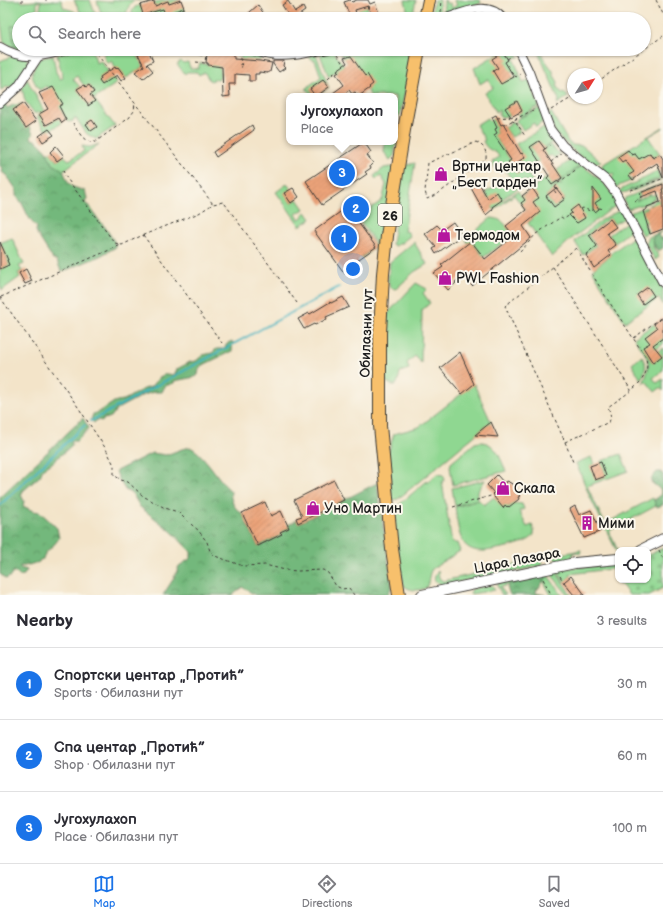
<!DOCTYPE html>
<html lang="en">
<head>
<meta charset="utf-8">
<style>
	body { margin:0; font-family:"Balsamiq Sans",sans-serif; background:#f7f7f7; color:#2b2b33 }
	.controls { position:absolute; right:12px; bottom:12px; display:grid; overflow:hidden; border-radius:8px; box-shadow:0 1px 3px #0004 }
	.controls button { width:36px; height:36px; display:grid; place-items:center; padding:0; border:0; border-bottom:1px solid #e1e1e2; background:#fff; color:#2b2b33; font:20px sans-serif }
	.compass { position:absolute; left:567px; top:68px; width:36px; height:36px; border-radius:50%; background:#fff; box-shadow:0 1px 3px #0004; rotate:53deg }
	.you { position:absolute; left:353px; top:269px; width:14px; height:14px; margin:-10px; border:3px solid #fff; border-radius:50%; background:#1a73e8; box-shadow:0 0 0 6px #1a73e833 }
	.badge { display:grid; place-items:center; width:26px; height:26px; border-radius:50%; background:#1a73e8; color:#fff; font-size:13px; font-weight:700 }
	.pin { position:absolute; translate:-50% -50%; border:2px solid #fff; box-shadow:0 1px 4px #0006 }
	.popup { position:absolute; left:286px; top:93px; width:112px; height:52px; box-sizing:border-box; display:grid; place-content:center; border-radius:8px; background:#fff; filter:drop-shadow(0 1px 3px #0005); font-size:13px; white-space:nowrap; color:#7c7c81 }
	.popup b { font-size:15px; color:#2b2b33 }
	.popup::after { content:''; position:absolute; left:50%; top:100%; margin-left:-8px; border:8px solid transparent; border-top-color:#fff }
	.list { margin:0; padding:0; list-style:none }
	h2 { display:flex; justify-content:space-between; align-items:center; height:52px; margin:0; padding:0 16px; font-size:17px }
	h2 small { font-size:13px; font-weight:400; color:#7c7c81 }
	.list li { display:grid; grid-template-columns:26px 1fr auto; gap:12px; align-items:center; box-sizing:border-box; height:72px; padding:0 16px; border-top:1px solid #e1e1e2 }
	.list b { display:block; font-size:15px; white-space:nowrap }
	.list p { margin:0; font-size:13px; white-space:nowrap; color:#7c7c81 }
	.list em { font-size:13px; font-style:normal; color:#7c7c81 }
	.icon { flex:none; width:22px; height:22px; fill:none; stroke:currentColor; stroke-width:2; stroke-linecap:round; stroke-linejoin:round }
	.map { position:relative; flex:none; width:663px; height:595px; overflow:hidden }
	.search { position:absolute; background:#fff; box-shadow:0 1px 3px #0004; left:12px; right:12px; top:12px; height:44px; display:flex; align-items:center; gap:10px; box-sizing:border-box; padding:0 14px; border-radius:22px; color:#7c7c81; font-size:15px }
	.sheet { height:268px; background:#fff }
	nav { display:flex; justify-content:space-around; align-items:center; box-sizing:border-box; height:56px; border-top:1px solid #e1e1e2; background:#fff; font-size:11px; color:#7c7c81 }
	nav a { display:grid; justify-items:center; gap:2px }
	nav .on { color:#1a73e8 }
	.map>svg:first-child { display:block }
</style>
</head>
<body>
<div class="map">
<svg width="663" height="595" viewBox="0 0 663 595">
	<defs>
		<pattern id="forest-crowns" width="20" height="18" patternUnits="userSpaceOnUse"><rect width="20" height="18" fill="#73b87b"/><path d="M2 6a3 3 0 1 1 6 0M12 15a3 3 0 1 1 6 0" fill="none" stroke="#5e9564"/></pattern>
		<pattern id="cemetery-stones" width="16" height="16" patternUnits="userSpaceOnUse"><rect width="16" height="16" fill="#8fd791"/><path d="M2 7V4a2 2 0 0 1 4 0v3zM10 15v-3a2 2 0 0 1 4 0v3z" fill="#7bb87c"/></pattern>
		<pattern id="park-crowns" width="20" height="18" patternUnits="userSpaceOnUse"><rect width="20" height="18" fill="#8fd791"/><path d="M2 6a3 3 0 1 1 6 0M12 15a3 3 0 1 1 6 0" fill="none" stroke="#7bb87c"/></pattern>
		<pattern id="building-hatch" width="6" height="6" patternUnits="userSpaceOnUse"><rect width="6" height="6" fill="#eba379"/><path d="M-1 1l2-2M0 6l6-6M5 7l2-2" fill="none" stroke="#c98c68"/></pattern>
	</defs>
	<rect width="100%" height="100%" fill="#fbf7ec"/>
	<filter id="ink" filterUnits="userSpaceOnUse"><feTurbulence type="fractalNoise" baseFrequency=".025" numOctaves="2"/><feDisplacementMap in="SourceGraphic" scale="8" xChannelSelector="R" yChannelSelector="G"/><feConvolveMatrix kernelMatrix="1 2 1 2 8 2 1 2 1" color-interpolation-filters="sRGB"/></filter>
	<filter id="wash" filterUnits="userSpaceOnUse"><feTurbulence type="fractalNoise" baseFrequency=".012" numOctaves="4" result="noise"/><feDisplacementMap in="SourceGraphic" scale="16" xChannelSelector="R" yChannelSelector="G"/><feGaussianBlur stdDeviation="0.9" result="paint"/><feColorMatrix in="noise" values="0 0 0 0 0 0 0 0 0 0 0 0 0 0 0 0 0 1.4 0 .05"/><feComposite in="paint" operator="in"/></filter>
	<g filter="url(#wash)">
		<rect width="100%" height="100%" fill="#f3e4c9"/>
		<!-- grass -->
		<g fill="#8fd791" stroke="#567a56" fill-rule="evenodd">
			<path d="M3,0H21L22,2L36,1V0L45,1L61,0L64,8L74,11L79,19H34L40,9L41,1L37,2V8L30,19H19V49H31L32,52L19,50L4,43L0,16V1Z"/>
			<path d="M74,0H90L97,19H84Z"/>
			<path d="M113,0H140L141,1L135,0C128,5 126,11 126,19H103L97,1L113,2Z"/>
			<path d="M171,0H181L176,2L184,8L187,19H133L132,11L135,7L140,5L144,15L157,11L154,2Z"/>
			<path d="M405,0H416L413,14L417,16L416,19H409Z"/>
			<path d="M434,0H440L439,18L433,19L431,17Z"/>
			<path d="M444,0H445L447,4L450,3L452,8L457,5L454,0H480L481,3L443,17Z"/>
			<path d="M367,6L371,19H362L358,9Z"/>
			<path d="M78,49H91L95,58L96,63L101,61L108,71L101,77V79L99,80L102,85L113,77L117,83L94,99L115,126L96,139L87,134L75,117L73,121L68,122L47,86L39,90C30,74 30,75 39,59L53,55L56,72L60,79L63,78L57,55ZM77,76L85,87L89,85L94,92L91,94L88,90L79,92L77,89L80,87L73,79Z"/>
			<path d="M97,49H134L143,66L139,69V70L126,78L118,68L116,69L111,61L108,64L104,58V51Z"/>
			<path d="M209,49H219L217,66H220V78L210,81L204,72L199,75L197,72H187L185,74L177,64L181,61L183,63L188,62L190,68L198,69L200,63L216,66L218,53L209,52Z"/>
			<path d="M345,49H414L400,115L395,119V96H371L341,54Z"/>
			<path d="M505,49H515L519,57L513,58L520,74L516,76L512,70L504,82L514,77L515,78L520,75L523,82L529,80L539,106L520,117L518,116L519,113L522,111L517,102L506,108L510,116L500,117L499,115V110L496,112L485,93L493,88L488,79L480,84L474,68Z"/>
			<path d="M537,49H540L543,57L553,71V74L558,82L557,87L562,93L564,92L568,97L557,104L559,100Z"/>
			<path d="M337,50L335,54L344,65L338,70L339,72L338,73L334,72L329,77L321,57V53Z"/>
			<path d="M250,51L262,54L260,61L252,60L251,74V60H242L240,56V53L248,54Z"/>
			<path d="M316,54L329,88L320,94L329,87L323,80L310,89L315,96H312L306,88L321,77L315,60H313L308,56Z"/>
			<path d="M15,55L26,57L29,64L15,84L11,88L6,87L1,90L0,61Z"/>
			<path d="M27,79L44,111L39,114L46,125L59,118L62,123L50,130L49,129L46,131L37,117L39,114L38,112L35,114L25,101L22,88Z"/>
			<path d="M540,108L544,121L536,127L534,123L523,130L516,121L517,119Z"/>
			<path d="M551,112L569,143L573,145L583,146L601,162L593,164L577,154L556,134L548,115Z"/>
			<path d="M487,118L489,121L493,119L497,128L495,129L497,133L494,135L510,159L521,152L516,144L541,129L545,128L554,141L544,148L550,145L560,154L554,158L551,155L548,157L546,155L525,171L533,181L530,183L523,180V186H518L517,189L502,199L503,201L518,191L521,196L568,162L574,159L580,164L576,169L558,182L561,178L556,171L547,178L552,185L558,182L553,190L546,196L554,207L565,199L555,190L557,184L562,185L559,182L582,165L603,182L619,203L570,240L552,257L528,223L533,219L514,195L494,210L485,192L511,179L505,169L514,163L512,160L496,170L492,162L499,157C496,151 494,152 489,149C487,148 484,144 483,141L485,140L476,125ZM539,141L544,148L536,155L530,147Z"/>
			<path d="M511,122H514L520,132L512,137L505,128L510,125L509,123Z"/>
			<path d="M395,127L398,132L394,156L390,160L384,152L385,142H395Z"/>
			<path d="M663,127V128L648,137L660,154L653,158L650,153L638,169L628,177L630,180L632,179L633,180L616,187L611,180L614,174L612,173L607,177L602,172V165Z"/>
			<path d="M99,144L60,173L44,152H50L57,161L64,156L69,160L84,151L82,146L90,147Z"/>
			<path d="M415,163L404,232L407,231L410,236L401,243L395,246L392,244L403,166Z"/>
			<path d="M391,167L394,168L381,256L375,248L362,258L341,229L355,218L375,245L376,244L358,218L381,201L383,198L386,184L381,176L376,179L374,176L384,168Z"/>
			<path d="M657,170L660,178L629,190L663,179L633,191L620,193L619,191L620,190L653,174Z"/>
			<path d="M663,183V193L660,185L639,193L640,196L636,201L651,194L652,196L655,194L656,197L648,203L628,209L624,201L625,198Z"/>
			<path d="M287,184L291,189L285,193L291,203L297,199L304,209L296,214L299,219L304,216L303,214L306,212L311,219L300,226L276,192Z"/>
			<path d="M657,199L658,201L663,199V216L644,223L648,232L642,235L630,214L631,212L647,207V209L643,211L646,218L656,214L653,205L648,206Z"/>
			<path d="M622,209L626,217L614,224L609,218L588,235L596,246L583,255L575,242L576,240L603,219Z"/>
			<path d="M491,218C502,218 510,227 511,237L484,257L471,241L468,243L466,239Z"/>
			<path d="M628,221L631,229L626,234L615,243L609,235Z"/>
			<path d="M663,231L652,238L654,244L653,247L659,257L655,260L646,244L649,237Z"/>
			<path d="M12,238L24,264L19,266L22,271L18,273L20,277L2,290L0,285V269L9,265L7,260L8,259L0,243Z"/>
			<path d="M632,238H634L639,243L663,289V305L659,298L625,322L592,270L611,255L610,254Z"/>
			<path d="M414,242L427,264L414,272L396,289L391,288L388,282L390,262Z"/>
			<path d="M416,283L427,289L423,293L430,303L422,310L421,363L415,356L407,363L409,369L400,372L398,381L396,385H392L385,381V319L389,312L399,301Z"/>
			<path d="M654,324L660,332L663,331V344L656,349L651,342L652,354L648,356L653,363L661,357L658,351L663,348V370L653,378L657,383L663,379V391L660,388L655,392L646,381L643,384C653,360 648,358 634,338Z"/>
			<path d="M642,356C648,364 645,372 641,380L632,364Z"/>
			<path d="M474,384L491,422L398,499L392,500L388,454L394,434L419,427Z"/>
			<path d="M480,442C496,442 500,458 506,471L453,485L450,467L451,463L475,443Z"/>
			<path d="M621,454L628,471L587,486L605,524L653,498L656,506L609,531L618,551V554L590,497L576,463L591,457L594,464L590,466L596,480L606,476L601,461Z"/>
			<path d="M437,474L443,475L445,477L444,481L442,482L452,543H457L460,551L432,569C428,575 430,581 426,588C418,591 411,591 404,586L391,515L395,508L427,481V483Z"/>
			<path d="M485,480L478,491V499L455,506L452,488Z"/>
			<path d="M494,497L503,507L505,505L509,507L514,503L522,504L524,509L519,511L527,527L532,525C533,528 535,531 534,534C532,544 496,549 486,551C457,553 459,529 455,507L479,500L484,505Z"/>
			<path d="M581,550L580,554L577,552L573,553L572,560L559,562L552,556Z"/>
			<path d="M541,559L542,564L541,566L444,585C432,584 433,578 438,570L439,578L443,581Z"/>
			<path d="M618,564V569H610L570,574L571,576L564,582L559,573H557L571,595H568L551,574L553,572L570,568Z"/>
			<path d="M547,574L519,581L514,584L511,583L508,585L500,587L506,595H502L497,585L498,583L547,574L562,595H551L542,578Z"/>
			<path d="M492,585L495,590L471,594L470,593L472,589Z"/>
		</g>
		<!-- forest -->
		<g fill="url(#forest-crowns)" stroke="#486a4c">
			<path d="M3,103L5,104L7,108L13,105L22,104L26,123L30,127L33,134L31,137L32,139L37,141L45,149L53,164L63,170L68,182L73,187L85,191L87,198L85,203L90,207L98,219L105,227L114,241L116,247L100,256L64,271H61L57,261L53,259L37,234L36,230L37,227C26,219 26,205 16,196V189L7,176L2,172L3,169L0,166V104Z"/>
			<path d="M659,234L658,235L660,238H663V248L658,251L655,248L654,244L652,239L654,236Z"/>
			<path d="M229,342H233L232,351L201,366L199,369L198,375L195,377L174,381V383L165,386L162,392H154L143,395L117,409L111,417L105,419L104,418L103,421L97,420L94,423L91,420L93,414C100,412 108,406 114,402C118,400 123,401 126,399C135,394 141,389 151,387C154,382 161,375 167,374C170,374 172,375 174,375L177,369L190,362L196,361L203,355L212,353L216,349H223Z"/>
			<path d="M83,418L89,428L77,441H71L72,445L52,463L43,469L40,476L23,491L21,495L24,501L23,506L33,511L40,512L57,528L59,538C54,547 44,551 43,559L40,560L38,563C31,563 27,567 20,566V568L27,570L24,575L19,576L16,573H12L11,576L6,579L0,574V497Z"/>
			<path d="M190,447C201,452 212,469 220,479C223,484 227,487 231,491C229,499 235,510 242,513L258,546L281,535L280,532L289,528L288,525L297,520L299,523L377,483L392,586L388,594L255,595L242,587L233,595H163L174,578L179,566L191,558V552L171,531L140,507L132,493L126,491L119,480L116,471L152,453L166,455L182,449Z"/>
			<path d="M657,472H661L663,475V505L657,507L654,500L660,496L661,490L651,482L652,477Z"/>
			<path d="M547,574L548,576C543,581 541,586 536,591V593L545,595H510L507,587L511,583L514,584L523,578Z"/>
		</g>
		<!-- cemetery -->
		<path fill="url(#cemetery-stones)" stroke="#567a56" d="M663,548V588L649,595H629L618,580H648V555Z"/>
		<!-- park -->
		<path fill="url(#park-crowns)" stroke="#567a56" d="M19,25V47L14,46L11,26Z"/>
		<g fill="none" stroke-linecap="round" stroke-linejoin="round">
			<!-- stream -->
			<g stroke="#43b2bd" stroke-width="2">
				<path d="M91,421L339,287"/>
				<path d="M0,505L85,425"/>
			</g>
		</g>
		<g id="blocks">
			<!-- building -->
			<g fill="url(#building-hatch)">
				<path d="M181,0L184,8L172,12L174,19H167L163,9L143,15L142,11L140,5L154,1L155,6L168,1L169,4Z"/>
				<path d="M350,0L352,2L357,0H368L370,4L375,2L381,19H373L368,6L355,10L357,17L356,19H351L344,2Z"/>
				<path d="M288,1L295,12L303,7L305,11L293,19H291L282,5Z"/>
				<path d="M258,5L266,17L262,19H242Z"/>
				<path d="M148,49L153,61L147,64L153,71L143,79L135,72L144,66L138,54Z"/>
				<path d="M220,50L227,51V53H234V59L260,61L272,63L270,72H268V73L259,72V74H255V81H249V75L235,74V84H229L230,96L223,97L222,67L208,65V63H206L207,54H209V52L220,53Z"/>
				<path d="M503,52L508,60L505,62L514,77L501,84L493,71L498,68L492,59Z"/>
				<path d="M351,56L365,76L367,74L373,84L369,87L370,88L359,96L355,92L352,94L349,90L341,96H336L333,93L344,85L336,74L339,72L337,70L347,63L344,58Z"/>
				<path d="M273,61H284L283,66L285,68L279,72L273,64Z"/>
				<path d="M115,67L116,69L118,67L126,78L121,81L117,75L102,85L99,81L101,79L100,77Z"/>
				<path d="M323,80L329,87L317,96H315L310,89Z"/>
				<path d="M84,85L86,87L89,85L94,92L90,95L95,101L88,106V104L77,89Z"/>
				<path d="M53,87L63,104L59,106L66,120L62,123L59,118L46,125L39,114L48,109L39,93Z"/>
				<path d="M517,101L522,111L511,117L505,108Z"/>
				<path d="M23,103L36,121L26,128L13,110Z"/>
				<path d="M496,115L501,125L503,124L521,154L522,153L525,157L518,162L523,168L521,169L522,170L517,174L508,162L511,160L494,135L497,133L495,129L497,128L492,117Z"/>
				<path d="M92,120L97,127L91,131L86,124Z"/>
				<path d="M252,125L254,130L216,157L213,152Z"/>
				<path d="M49,129L54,135L43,142L39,136Z"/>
				<path d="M539,141L545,149L543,150L562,178L552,185L547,178L549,176L530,147Z"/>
				<path d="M364,142L371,152L367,155L373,163L370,166L371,168L365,172L367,174L322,205L306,181Z"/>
				<path d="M56,146L64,156L57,161L50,152Z"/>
				<path d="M628,150L632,155L635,154L639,159L650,153L653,158L660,154L663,159V178L657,163L651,167V166L633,180L629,175L634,172L625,160L622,162L618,157Z"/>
				<path d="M479,183L488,199L497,192L502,200L492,207L493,209L486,215L471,188Z"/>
				<path d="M663,184V189H662L663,193V229L650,234L643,211L647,209V207L660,202L657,191L641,197L640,193Z"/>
				<path d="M293,188L299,197L291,203L284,193Z"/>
				<path d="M532,188L539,198L533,202L540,212L523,226L531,238L472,286L463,275L455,282L456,283L448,290L434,273L443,267L441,265L471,241L485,259L514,236L506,226L526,210L521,203L525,200L522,196Z"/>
				<path d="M556,188L565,199L554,207L546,196Z"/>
				<path d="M593,188L601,199L595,203L599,209L595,212L593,209Z"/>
				<path d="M358,199L366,210L355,218L376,247L359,259L357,265L345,274L314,231Z"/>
				<path d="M578,205L585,218L577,223L569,215L572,213L570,211Z"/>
				<path d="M610,219L616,227L607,233L616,245L608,251L611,255L594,268L586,255L597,246L589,235Z"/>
				<path d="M453,222L462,235L436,254L433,249L436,247L425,234L437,225L442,230Z"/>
				<path d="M0,242L8,260H7L9,265L0,269Z"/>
				<path d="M26,269L32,281L25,284L19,273Z"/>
				<path d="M648,287L654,296L643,304L637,295Z"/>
				<path d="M343,297L349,307L326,317L327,319L315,325L314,324L304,329L298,319L309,313L310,314L330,302L331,303Z"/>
				<path d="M663,317V338L653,345L662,356L653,363L643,347L650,343L645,337L657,328L654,324Z"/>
				<path d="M460,352L474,384L462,394L440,368Z"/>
				<path d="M491,422L498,437L475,435Z"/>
				<path d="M601,462L606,476L595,480L590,466Z"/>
				<path d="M497,475L504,483L508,481L510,483H511L519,492L517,493L520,496L518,497L519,499L509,507L508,506L507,507L505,505L503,508L494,497L495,496L493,494L494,493L487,485Z"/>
				<path d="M334,480L344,500L298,523L296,518L302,516L294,500Z"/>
				<path d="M265,502L271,516L281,511L289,528L280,532L282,534L258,546L242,513Z"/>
				<path d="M575,506L579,515L591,510L601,531L584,538L570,509Z"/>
				<path d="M571,576L577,584L585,595H574L569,589L564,582Z"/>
			</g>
		</g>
	</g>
	<g filter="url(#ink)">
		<use href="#blocks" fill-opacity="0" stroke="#3c3a36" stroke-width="1"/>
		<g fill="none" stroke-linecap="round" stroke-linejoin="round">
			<defs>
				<g id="minor">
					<path d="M444,19C464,12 489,0 503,19"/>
					<path d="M0,47C24,62 45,56 70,49"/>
					<path d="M249,49C256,51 264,54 271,55C290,58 310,52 328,49"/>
					<path d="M518,49L529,72L550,129L563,146L606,180L616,193L663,283"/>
					<path d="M0,103L18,87L38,57"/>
				</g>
				<g id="tertiary">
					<path d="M641,550L663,539"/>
					<path d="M422,595L575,563L618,559"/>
				</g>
				<g id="primary">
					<path d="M425,19L429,0"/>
					<path d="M399,595L392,549L380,426V333L383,274L387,236L404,130L419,49"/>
				</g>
			</defs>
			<!-- minor casing -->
			<use href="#minor" stroke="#3c3a36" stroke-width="10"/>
			<!-- tertiary casing -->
			<use href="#tertiary" stroke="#3c3a36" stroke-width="12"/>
			<!-- primary casing -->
			<use href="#primary" stroke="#3c3a36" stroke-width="14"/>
			<!-- path -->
			<g stroke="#3c3a36" stroke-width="1" stroke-dasharray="3 3" stroke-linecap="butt">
				<path d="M22,0V2"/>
				<path d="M46,0V1"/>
				<path d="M656,0L663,14"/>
				<path d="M367,6L372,19"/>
				<path d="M441,12L442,0"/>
				<path d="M93,49L213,204"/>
				<path d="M135,49L143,65"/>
				<path d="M194,52L200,55L205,56"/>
				<path d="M239,52C238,56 242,61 242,69"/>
				<path d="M208,54V49"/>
				<path d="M337,55L344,65"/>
				<path d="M507,59L512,56"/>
				<path d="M196,62L205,63L206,53H208"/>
				<path d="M242,64H240V67H242"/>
				<path d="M511,71L516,77L520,74"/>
				<path d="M328,79L334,73L337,74"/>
				<path d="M597,82L663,36"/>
				<path d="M551,110L573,97"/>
				<path d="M510,116L509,117L512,121L515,122L518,113"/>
				<path d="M497,118L509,117"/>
				<path d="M516,122L525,136"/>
				<path d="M73,123C78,131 84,144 95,142L129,118L134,111L135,103"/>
				<path d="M504,125L535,109"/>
				<path d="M476,142C483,145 487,150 486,158L484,160L439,193L427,199L425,191L428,163Z"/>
				<path d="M545,149L550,145"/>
				<path d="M551,162L561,154"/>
				<path d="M63,170L65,176L111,238L115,243L122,245L141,236L199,213L213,204L223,202L225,204L297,303"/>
				<path d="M557,181L562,184"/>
				<path d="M630,190L662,179L663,177"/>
				<path d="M556,193L554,190L557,184L578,168"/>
				<path d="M635,201L641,197"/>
				<path d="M599,208L604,209"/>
				<path d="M581,209L583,208L590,211L593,210"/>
				<path d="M143,235L222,343"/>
				<path d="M576,248L606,297L645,356C655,380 624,395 608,407C610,412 612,417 609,422L565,442L505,306Z"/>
				<path d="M520,252L536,234L561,217L564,219L570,215"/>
				<path d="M553,267L631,390"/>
				<path d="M0,297L78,407L106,449L114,465V475L121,480L128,482L143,496L165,508L178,512L186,520L198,530L207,542L210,551L215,556L243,566L265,565L285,570L298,571L323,570L328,573L336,586L342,589L349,588L354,595"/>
				<path d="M1,297L121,245"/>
				<path d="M634,338L663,316"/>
				<path d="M565,442L573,462"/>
				<path d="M453,507L494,495"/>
				<path d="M659,550L663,559"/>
				<path d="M560,576L564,583"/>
				<path d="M543,579L551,594"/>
			</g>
			<!-- minor -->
			<use href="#minor" stroke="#fff" stroke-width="8"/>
			<!-- tertiary -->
			<use href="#tertiary" stroke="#fff" stroke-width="10"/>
			<!-- primary -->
			<use href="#primary" stroke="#f7c06c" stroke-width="12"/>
		</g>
	</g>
	<!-- icons -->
	<defs>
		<symbol id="shop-bare" viewBox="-9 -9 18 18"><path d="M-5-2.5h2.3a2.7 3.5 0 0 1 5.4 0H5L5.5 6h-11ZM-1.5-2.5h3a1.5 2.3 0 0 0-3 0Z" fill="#b5179e" stroke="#fbf7ec" stroke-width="2.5" paint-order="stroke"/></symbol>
		<symbol id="building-bare" viewBox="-9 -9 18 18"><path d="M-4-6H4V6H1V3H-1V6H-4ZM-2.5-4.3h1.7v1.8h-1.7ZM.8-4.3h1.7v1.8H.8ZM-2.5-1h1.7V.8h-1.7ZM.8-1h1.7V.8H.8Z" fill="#b5179e" stroke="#fbf7ec" stroke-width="2.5" paint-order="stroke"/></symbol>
	</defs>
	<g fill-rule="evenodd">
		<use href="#shop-bare" x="431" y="164" width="20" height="20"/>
		<use href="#shop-bare" x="434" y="225" width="20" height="20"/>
		<use href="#shop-bare" x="435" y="268" width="20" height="20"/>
		<use href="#shop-bare" x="493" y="478" width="20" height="20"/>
		<use href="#shop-bare" x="303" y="498" width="20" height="20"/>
		<use href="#building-bare" x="577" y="513" width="20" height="20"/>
	</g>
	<g text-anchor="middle" stroke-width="4" stroke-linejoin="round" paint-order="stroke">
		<!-- shield labels -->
		<rect fill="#fbf7ec" stroke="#5f5e5a" stroke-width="1" x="378" y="204" width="24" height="22" rx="3"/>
		<g font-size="13" font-weight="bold" fill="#1c1c1c">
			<text x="390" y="220">26</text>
		</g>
		<!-- poi labels -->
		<g font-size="14" fill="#1c1c1c" stroke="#fbf7ec" text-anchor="start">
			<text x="452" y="171">Вртни центар<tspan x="452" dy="16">„Бест гарден”</tspan></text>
			<text x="455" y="240">Термодом</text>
			<text x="456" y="283">PWL Fashion</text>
			<text x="514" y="493">Скала</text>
			<text x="324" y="513">Уно Мартин</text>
			<text x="598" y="528">Мими</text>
		</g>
		<!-- street labels -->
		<g font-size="14" fill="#1c1c1c" stroke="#fbf7ec">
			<text transform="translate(366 333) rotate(-88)" y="5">Обилазни пут</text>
			<text transform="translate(517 560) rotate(-11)" y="5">Цара Лазара</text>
		</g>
	</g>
</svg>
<div class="controls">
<button><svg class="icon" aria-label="locate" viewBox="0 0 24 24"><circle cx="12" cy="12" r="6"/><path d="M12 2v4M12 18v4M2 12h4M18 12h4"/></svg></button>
</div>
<svg class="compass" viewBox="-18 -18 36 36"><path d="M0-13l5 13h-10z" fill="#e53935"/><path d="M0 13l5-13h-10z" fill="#7c7c81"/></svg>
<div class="you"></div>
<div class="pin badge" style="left:344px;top:238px">1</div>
<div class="pin badge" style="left:356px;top:209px">2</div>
<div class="pin badge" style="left:342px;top:173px">3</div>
<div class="popup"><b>Југохулахоп</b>Place</div>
<div class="search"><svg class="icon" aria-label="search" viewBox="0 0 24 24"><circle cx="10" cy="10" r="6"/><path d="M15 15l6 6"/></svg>Search here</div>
</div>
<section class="sheet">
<h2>Nearby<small>3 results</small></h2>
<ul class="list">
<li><span class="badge">1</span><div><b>Спортски центар „Протић”</b><p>Sports · Обилазни пут</p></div><em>30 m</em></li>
<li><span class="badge">2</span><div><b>Спа центар „Протић”</b><p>Shop · Обилазни пут</p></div><em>60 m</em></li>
<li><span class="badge">3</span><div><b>Југохулахоп</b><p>Place · Обилазни пут</p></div><em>100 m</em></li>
</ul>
</section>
<nav>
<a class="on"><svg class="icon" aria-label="map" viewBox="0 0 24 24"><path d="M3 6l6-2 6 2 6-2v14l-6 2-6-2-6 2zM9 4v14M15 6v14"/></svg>Map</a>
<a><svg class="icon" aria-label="directions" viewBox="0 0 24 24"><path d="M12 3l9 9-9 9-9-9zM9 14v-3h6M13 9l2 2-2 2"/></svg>Directions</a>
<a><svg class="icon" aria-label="saved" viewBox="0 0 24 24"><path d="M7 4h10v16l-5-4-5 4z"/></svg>Saved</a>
</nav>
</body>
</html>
